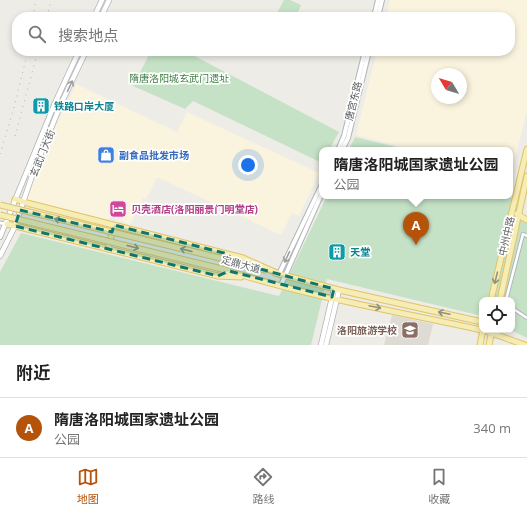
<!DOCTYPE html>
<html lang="zh">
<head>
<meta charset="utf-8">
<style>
	body { margin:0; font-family:"Open Sans","Noto Sans SC",sans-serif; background:#f6f6f6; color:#222 }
	.controls { position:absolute; right:12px; bottom:12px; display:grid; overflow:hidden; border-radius:8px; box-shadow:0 2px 6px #0003 }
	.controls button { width:36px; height:36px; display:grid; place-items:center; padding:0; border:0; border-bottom:1px solid #e0e0e0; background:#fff; color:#222; font:20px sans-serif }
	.compass { position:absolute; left:431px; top:68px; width:36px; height:36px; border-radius:50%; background:#fff; box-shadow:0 2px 6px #0003; rotate:308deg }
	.you { position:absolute; left:248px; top:165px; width:14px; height:14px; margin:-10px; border:3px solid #fff; border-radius:50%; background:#1a73e8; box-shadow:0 0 0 6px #1a73e833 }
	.badge { display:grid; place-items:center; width:26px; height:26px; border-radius:50%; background:#b45309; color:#fff; font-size:13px; font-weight:700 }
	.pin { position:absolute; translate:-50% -33px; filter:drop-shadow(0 1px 2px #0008) }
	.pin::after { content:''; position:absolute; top:21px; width:14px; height:12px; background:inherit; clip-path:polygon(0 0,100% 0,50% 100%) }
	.popup { position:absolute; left:319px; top:147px; width:194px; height:52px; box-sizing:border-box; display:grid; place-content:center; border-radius:8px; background:#fff; filter:drop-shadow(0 1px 3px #0005); font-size:13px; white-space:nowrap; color:#767676 }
	.popup b { font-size:15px; color:#222 }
	.popup::after { content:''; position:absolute; left:50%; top:100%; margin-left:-8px; border:8px solid transparent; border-top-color:#fff }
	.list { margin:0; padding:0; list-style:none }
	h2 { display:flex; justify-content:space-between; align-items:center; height:52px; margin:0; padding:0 16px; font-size:17px }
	h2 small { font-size:13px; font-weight:400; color:#767676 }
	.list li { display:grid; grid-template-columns:26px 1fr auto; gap:12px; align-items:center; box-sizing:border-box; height:60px; padding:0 16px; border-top:1px solid #e0e0e0 }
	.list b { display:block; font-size:15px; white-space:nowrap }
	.list p { margin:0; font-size:13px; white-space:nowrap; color:#767676 }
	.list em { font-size:13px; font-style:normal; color:#767676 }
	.icon { flex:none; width:22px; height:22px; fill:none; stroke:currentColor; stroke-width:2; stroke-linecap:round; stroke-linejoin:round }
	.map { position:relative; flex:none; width:527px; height:345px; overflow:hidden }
	.search { position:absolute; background:#fff; box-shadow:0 2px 6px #0003; left:12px; right:12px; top:12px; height:44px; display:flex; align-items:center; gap:10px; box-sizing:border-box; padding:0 14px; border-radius:16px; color:#767676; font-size:15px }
	.sheet { height:112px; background:#fff }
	nav { display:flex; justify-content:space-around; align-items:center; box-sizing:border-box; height:56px; border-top:1px solid #e0e0e0; background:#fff; font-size:11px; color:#767676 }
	nav a { display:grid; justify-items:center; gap:2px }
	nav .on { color:#b45309 }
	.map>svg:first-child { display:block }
</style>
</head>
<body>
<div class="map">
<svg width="527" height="345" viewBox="0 0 527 345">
	<rect width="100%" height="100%" fill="#eeece6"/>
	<!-- commercial -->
	<g fill="#faf4df" fill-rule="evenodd">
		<path d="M390,0H527V110L510,180V150H414L356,135L377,51H510V17H386ZM437,74H461V98H437Z"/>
		<path d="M76,84L177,132L187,112L319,173L299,216L292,213L281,235L157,177L146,199L143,198L130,225L110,216L108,220L26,200L57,123Z"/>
	</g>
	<!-- education -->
	<path fill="#dddbd4" d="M392,315L433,324L428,345H384Z"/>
	<!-- green -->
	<g fill="#c5e2c6">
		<path d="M284,0H290L301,5L296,17H275Z"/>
		<path d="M151,51H185L339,132L329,150H322V163L193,101L185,109L133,86Z"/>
		<path d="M355,137L408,150H349Z"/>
		<path d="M327,196H510L527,221V338L511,330L512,300H482V316L327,279L311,345H0V272L21,233L279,296Z"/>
	</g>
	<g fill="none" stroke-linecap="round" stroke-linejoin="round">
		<defs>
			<g id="pedestrian">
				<path d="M506,300L523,234L527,236"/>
				<path d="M512,308L527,318"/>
			</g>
			<path id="minor" d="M0,223L7,224"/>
			<g id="tertiary">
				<path d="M374,17L378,0"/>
				<path d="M378,17L382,0"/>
				<path d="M338,150L344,136L365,51"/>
				<path d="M342,150L348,138L369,51"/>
				<path d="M279,274L322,184"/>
				<path d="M281,285L322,193"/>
			</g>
			<g id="secondary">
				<path d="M94,17L102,0"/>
				<path d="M101,17L109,0"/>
				<path d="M0,237L55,103L79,51"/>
				<path d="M0,256L15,226L32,176L60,106L86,51"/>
				<path d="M321,345L334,289"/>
				<path d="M326,345L339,290"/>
			</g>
			<g id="primary">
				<path d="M15,199L27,203L243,258L279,274"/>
				<path d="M517,214L527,220"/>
				<path d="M7,224L218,276L241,277"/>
				<path d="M108,249L113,229"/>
				<path d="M224,259L264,270"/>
				<path d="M222,269C306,296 395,311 482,330"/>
				<path d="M275,273L339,290L482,322"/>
				<path d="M491,300L527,149"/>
				<path d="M500,300L527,176"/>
				<path d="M480,345L483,330L525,345"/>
				<path d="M489,345L492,330"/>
			</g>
		</defs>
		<!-- pedestrian casing -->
		<use href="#pedestrian" stroke="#b3b5b9" stroke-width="4.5"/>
		<!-- minor casing -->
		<use href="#minor" stroke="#b3b5b9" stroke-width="5"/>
		<!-- tertiary casing -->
		<use href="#tertiary" stroke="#b3b5b9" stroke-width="6"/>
		<!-- secondary casing -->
		<use href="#secondary" stroke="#b2b4b9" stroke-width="6"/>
		<!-- primary casing -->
		<use href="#primary" stroke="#e0c36c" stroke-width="7"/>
		<!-- pedestrian -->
		<use href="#pedestrian" stroke="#fff" stroke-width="2.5"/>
		<!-- minor -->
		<use href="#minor" stroke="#fff" stroke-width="3"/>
		<!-- tertiary -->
		<use href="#tertiary" stroke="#fff" stroke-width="4"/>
		<!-- secondary -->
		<use href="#secondary" stroke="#fff" stroke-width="4.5"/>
		<!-- primary -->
		<use href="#primary" stroke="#f5edb3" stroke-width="5"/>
		<!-- rail -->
		<g stroke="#b3b4b4" stroke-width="1" stroke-dasharray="1 5" stroke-linecap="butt">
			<path d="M33,17L36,0"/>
			<path d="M47,17L51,0"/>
			<path d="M15,136L38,51"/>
			<path d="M0,154L13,111L28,51"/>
		</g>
		<defs>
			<g id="primary-bridge">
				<path d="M0,205L224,259"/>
				<path d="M0,215L222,269"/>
			</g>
		</defs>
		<!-- primary-bridge casing -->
		<use href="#primary-bridge" stroke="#e0c36c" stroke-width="7" stroke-linecap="butt"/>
		<!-- primary-bridge -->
		<use href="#primary-bridge" stroke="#f5edb3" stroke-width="5"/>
	</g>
	<!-- one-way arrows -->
	<defs><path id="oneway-shaft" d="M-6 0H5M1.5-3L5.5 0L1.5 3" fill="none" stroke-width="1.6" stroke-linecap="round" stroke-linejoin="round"/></defs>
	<g stroke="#9ea0a2">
		<use href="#oneway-shaft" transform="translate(70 86) rotate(-65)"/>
		<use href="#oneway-shaft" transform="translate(287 257) rotate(116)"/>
	</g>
	<g stroke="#929180">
		<use href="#oneway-shaft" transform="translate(60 220) rotate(-166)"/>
		<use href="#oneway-shaft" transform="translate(133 247) rotate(14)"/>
		<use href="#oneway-shaft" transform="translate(186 250) rotate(-166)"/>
		<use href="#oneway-shaft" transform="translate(496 278) rotate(104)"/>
		<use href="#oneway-shaft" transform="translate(375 307) rotate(12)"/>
		<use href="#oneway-shaft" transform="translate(444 313) rotate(-168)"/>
	</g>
	<!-- marked area -->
	<path fill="#0f766e" fill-opacity="0.2" stroke="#0f766e" stroke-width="3" stroke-dasharray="8 5" stroke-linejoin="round" d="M20,210L112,232L114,225L224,253L229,256L227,260L334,289L332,297L229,271L218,276L15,226Z"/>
	<!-- icons -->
	<defs>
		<symbol id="building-square" viewBox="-11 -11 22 22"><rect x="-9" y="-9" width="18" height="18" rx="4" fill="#0f9aa8" stroke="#fff"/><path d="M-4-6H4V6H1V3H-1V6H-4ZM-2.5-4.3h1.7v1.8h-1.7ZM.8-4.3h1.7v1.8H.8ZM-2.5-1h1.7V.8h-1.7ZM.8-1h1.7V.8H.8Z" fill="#fff"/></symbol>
		<symbol id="shop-square" viewBox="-11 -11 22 22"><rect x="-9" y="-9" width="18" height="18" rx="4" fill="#3f7fe0" stroke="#fff"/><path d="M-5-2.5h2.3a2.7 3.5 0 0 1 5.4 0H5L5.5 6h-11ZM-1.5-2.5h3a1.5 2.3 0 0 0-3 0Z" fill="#fff"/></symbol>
		<symbol id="hotel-square" viewBox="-11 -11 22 22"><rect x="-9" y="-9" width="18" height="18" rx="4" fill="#d1479c" stroke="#fff"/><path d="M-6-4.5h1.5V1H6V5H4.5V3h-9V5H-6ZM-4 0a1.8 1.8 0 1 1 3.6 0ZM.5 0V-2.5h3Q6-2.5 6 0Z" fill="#fff"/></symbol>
		<symbol id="school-square" viewBox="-11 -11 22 22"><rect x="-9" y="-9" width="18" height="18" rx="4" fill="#8d6e63" stroke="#fff"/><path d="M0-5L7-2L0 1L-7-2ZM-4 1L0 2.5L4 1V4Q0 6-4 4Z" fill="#fff"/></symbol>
	</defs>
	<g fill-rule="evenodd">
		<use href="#building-square" x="31" y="96" width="20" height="20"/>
		<use href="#shop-square" x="96" y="145" width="20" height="20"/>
		<use href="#hotel-square" x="108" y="199" width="20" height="20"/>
		<use href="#building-square" x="327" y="242" width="20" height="20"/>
		<use href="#school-square" x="400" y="320" width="20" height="20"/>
	</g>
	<g text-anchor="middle" stroke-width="3.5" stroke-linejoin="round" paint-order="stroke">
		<!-- park labels -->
		<g font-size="10" fill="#408045" stroke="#fff">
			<text x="179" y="82">隋唐洛阳城玄武门遗址</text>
		</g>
		<!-- street labels -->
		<g font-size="10" fill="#5d6064" stroke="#fff">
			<text transform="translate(353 101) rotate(-76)" y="4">唐宫东路</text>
			<text transform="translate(42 153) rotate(-68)" y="4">玄武门大街</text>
			<text transform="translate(506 236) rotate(-77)" y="4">中州中路</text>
			<text transform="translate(241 264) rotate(15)" y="4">定鼎大道</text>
		</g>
		<!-- culture labels -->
		<g font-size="10" font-weight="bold" fill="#0d838f" stroke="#fff" text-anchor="start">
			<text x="54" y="110">铁路口岸大厦</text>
			<text x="350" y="256">天堂</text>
		</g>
		<!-- shop labels -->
		<g font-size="10" font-weight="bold" fill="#366cbe" stroke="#fff" text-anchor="start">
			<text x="119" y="159">副食品批发市场</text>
		</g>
		<!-- hotel labels -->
		<g font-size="10" font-weight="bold" fill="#b23c85" stroke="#fff" text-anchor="start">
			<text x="131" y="213">贝壳酒店(洛阳丽景门明堂店)</text>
		</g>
		<!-- education labels -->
		<g font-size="10" font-weight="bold" fill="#785e54" stroke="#fff" text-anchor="end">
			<text x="397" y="334">洛阳旅游学校</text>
		</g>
	</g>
</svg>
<div class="controls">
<button><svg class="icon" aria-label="locate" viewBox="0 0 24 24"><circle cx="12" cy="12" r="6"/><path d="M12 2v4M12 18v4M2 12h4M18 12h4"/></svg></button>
</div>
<svg class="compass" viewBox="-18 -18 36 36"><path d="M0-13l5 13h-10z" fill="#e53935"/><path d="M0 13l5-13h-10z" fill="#767676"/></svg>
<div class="you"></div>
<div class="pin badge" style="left:416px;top:245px">A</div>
<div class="popup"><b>隋唐洛阳城国家遗址公园</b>公园</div>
<div class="search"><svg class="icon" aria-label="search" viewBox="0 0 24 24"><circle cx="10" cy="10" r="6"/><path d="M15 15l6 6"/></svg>搜索地点</div>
</div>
<section class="sheet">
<h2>附近<small></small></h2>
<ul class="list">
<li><span class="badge">A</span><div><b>隋唐洛阳城国家遗址公园</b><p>公园</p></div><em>340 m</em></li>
</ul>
</section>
<nav>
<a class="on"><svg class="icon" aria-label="map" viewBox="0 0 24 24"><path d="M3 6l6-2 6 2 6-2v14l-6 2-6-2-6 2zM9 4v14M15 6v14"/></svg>地图</a>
<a><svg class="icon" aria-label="directions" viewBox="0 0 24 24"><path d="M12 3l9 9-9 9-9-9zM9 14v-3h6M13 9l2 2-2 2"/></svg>路线</a>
<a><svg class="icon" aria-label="saved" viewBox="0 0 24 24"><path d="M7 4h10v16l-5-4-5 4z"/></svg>收藏</a>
</nav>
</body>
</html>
